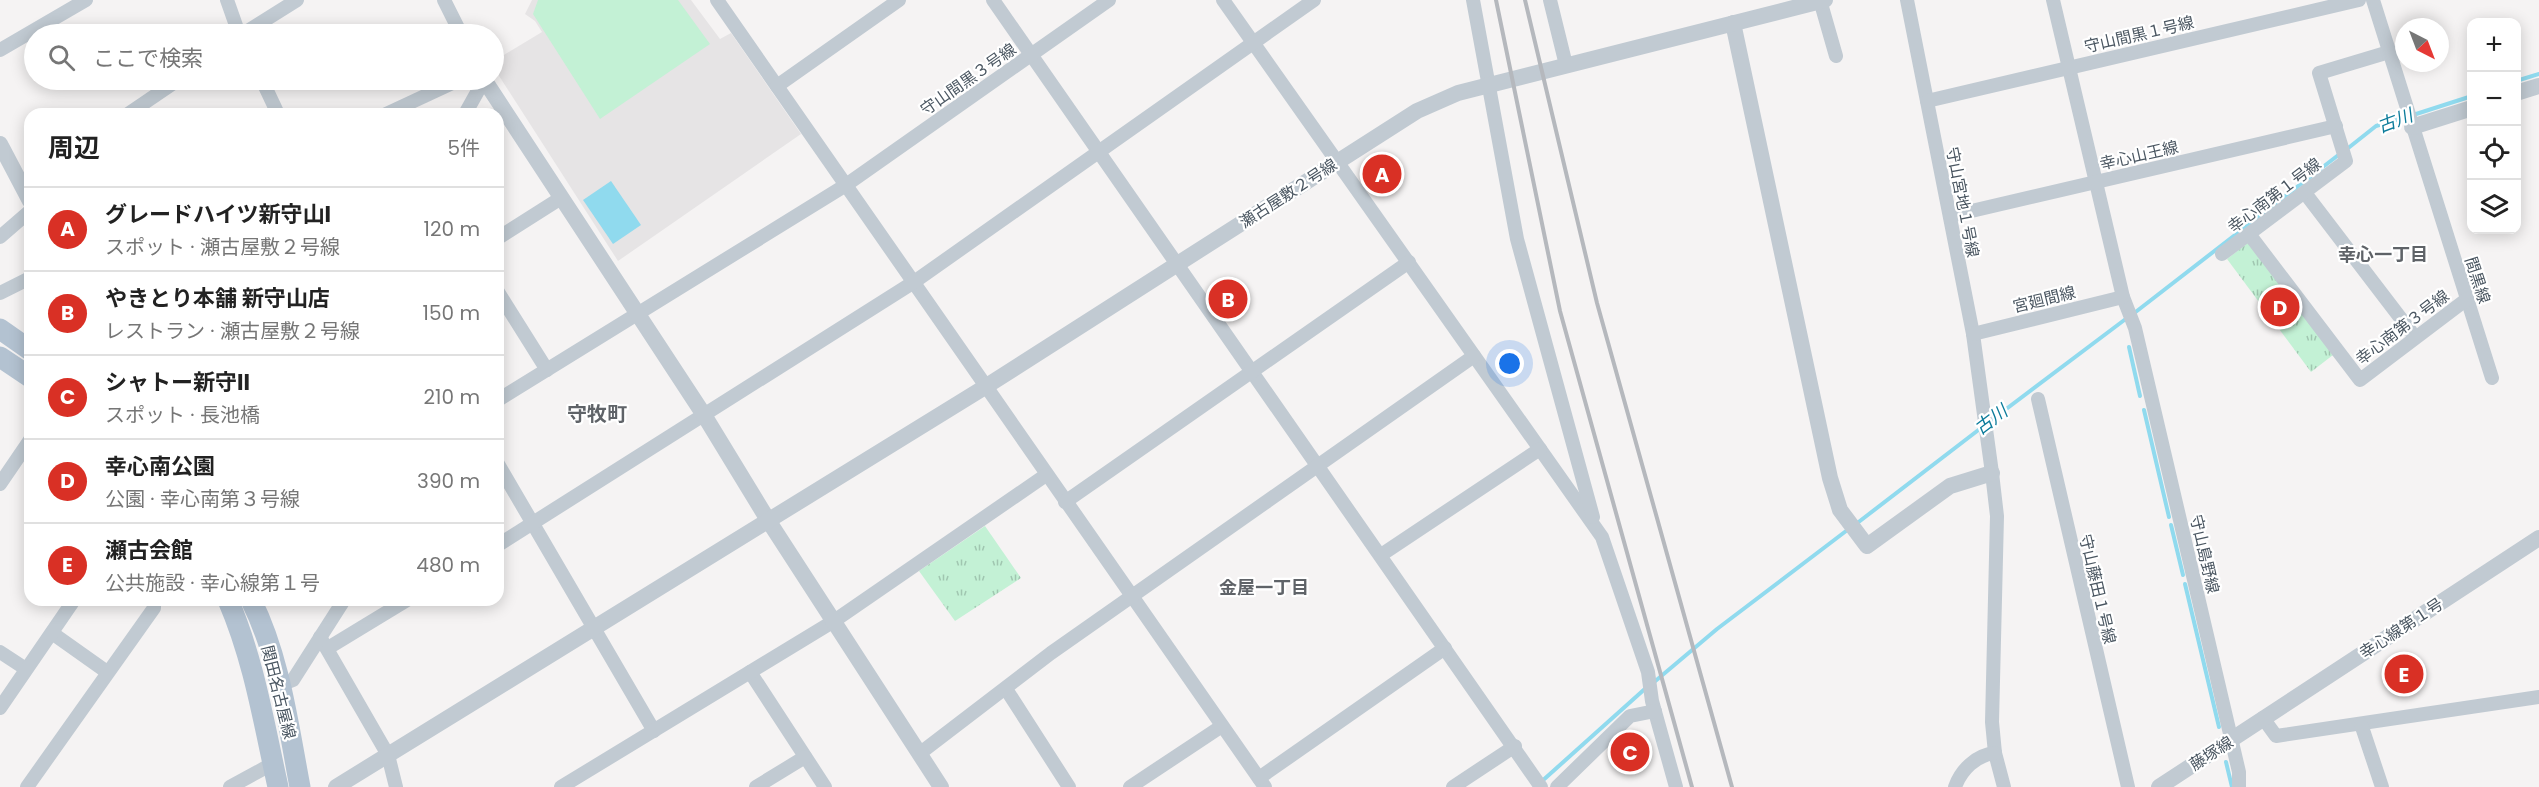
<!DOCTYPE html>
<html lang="ja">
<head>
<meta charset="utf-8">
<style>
	body { margin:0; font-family:Poppins,"Noto Sans JP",sans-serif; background:#f2f2f2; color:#222 }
	.controls { position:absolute; right:18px; top:18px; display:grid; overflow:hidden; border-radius:12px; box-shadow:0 3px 15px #0003 }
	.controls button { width:54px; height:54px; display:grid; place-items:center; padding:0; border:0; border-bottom:2px solid #e0e0e0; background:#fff; color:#222; font:30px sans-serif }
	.compass { position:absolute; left:2395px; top:18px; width:54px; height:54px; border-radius:50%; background:#fff; box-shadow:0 3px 15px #0003; rotate:138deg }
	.you { position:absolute; left:1510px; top:364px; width:21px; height:21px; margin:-15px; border:4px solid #fff; border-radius:50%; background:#1a73e8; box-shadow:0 0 0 9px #1a73e833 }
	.badge { display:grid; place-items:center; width:39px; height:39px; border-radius:50%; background:#d93025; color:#fff; font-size:20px; font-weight:700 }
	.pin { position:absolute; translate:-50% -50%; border:3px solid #fff; box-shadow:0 2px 6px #0006 }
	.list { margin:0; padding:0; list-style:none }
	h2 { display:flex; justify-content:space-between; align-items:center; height:78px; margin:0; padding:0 24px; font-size:26px }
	h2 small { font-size:20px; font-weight:400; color:#767676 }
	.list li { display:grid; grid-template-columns:39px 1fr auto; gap:18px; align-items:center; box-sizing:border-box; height:84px; padding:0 24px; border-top:2px solid #e0e0e0 }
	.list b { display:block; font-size:22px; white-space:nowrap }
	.list p { margin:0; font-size:20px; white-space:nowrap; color:#767676 }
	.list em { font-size:20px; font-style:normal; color:#767676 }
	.icon { flex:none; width:33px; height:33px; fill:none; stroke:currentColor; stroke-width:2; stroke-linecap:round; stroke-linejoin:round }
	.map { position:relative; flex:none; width:2539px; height:787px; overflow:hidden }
	.search { position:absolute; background:#fff; box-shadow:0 3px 15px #0003; left:24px; top:24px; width:480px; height:66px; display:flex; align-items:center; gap:15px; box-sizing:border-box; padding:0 21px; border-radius:33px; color:#767676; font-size:22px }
	.panel { position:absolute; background:#fff; box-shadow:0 3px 15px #0003; left:24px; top:108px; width:480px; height:498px; border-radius:18px }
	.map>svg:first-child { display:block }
</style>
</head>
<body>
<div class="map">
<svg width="2539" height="787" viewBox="0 0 2539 787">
	<defs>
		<pattern id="park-tufts" width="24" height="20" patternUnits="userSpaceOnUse" patternTransform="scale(1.5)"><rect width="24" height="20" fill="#c3f1d5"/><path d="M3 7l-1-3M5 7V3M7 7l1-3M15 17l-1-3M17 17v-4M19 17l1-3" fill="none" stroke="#a0c6b0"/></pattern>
	</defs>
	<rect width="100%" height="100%" fill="#f5f3f3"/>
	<!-- education -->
	<path fill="#e6e4e5" d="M532,0H691L720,39L731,33L801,134L618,261L494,68V61L542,32L535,21L525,14Z"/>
	<!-- grass -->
	<path fill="#c3f1d5" d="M538,0H678L710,44L600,119L533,14Z"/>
	<!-- park -->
	<g fill="url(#park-tufts)">
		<path d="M2249,242L2333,355L2311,372L2227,259Z"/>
		<path d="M985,526L1021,578L955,621L919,571Z"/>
	</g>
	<!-- water -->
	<path fill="#90daee" d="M611,181L641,225L613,244L583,200Z"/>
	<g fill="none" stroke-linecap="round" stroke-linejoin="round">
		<!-- stream -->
		<g stroke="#90daee" stroke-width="4">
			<path d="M2516,81L2539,74"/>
			<path d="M2413,115L2472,96"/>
			<path d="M2347,149L2376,126L2405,117"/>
			<path d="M2133,314L2341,153"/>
			<path d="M2129,347L2140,396"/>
			<path d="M2144,410L2169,517"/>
			<path d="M1989,422L2127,318"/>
			<path d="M1856,524L1981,428"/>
			<path d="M2171,525L2183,575"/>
			<path d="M2185,584L2219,727"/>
			<path d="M1653,683L1717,629L1850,528"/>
			<path d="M2226,762L2232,787"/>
			<path d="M1541,782L1647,687"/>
		</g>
		<!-- minor -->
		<g stroke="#c1cad2" stroke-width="14">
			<path d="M227,0L239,34"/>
			<path d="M444,0L461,34"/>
			<path d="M717,0L1265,787"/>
			<path d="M993,0L1541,787"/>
			<path d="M1223,0L1602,537L1648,672L1652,701L1676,787"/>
			<path d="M1473,0L1517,239L1593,517"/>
			<path d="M1550,0L1566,65"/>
			<path d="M1820,0L1836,56"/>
			<path d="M1907,0L1973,334L1992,473L1997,516L1992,722L1995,753L2004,787"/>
			<path d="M2053,0L2123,297L2135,328L2239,772V787"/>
			<path d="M2373,0L2492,378"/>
			<path d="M243,34L297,0"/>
			<path d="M0,50L86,0"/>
			<path d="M262,80L278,114"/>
			<path d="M777,86L899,0"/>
			<path d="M1927,101L2359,0"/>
			<path d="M128,114L178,80"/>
			<path d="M386,114L459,80"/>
			<path d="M465,114L484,80"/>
			<path d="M2305,193L2415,337"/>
			<path d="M1950,216L2336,126"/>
			<path d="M2249,234L2360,380L2467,299"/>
			<path d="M0,237L30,211"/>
			<path d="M498,238L561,198"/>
			<path d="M2222,254L2346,161L2319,73L2389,52"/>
			<path d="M498,292L547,370"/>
			<path d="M0,293L30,278"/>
			<path d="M1973,334L2123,297"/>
			<path d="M2038,399L2128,787"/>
			<path d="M498,400L846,185L1109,0"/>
			<path d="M498,464L654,731"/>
			<path d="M0,484L30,440"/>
			<path d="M1065,502L1409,262"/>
			<path d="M498,545L914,282L1314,0"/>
			<path d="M1381,555L1540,449"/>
			<path d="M52,633L107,672"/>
			<path d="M320,637L388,755L396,787"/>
			<path d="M328,648L407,600"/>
			<path d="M0,652L26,669"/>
			<path d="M750,672L825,787"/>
			<path d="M280,685L293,680L344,600"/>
			<path d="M1006,689L1069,787"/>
			<path d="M0,708L74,600"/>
			<path d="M2263,718L2276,736L2539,697"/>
			<path d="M2361,724L2382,787"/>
			<path d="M919,754L1051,653L1474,356"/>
			<path d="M1259,778L1445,648"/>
			<path d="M27,787L154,608V600"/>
			<path d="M230,787L272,764"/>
			<path d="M561,787L834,621L1046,475"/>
			<path d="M756,787L805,757"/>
			<path d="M1130,787L1222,726"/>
			<path d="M1453,787L1515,746"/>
			<path d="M1557,787L1630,716L1655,711"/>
			<path d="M1955,787C1961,770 1976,755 1995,753"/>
		</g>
		<!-- tertiary -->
		<g stroke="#c1cad2" stroke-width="16">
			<path d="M1733,23L1830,478L1840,510L1867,546L1950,486L1992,473"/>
			<path d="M485,81L704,415L768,520L941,787"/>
			<path d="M2516,93L2539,86"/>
			<path d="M2412,127L2472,108"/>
			<path d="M0,144L30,201"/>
			<path d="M336,787L985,387L1417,111L1458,93L1825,0"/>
			<path d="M2159,787L2539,538"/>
		</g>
		<!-- primary -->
		<g stroke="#b3c2d1" stroke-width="21">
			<path d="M0,329L30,350"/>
			<path d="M0,357L30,377"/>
			<path d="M228,600C254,660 264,724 278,787"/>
			<path d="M251,600C280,658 288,724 300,787"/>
		</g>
		<!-- rail -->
		<g stroke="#b5b8bd" stroke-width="4">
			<path d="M1496,0L1560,311L1692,787"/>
			<path d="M1525,0L1597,303L1732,787"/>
		</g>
	</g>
	<g text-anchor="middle" stroke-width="4.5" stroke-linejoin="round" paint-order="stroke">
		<!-- street labels -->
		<g font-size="16" fill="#4a5661" stroke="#fff">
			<text transform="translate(2139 34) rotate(-13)" y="6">守山間黒１号線</text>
			<text transform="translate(968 79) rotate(-35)" y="6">守山間黒３号線</text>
			<text transform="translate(2139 155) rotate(-13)" y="6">幸心山王線</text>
			<text transform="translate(1288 193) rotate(-33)" y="6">瀬古屋敷２号線</text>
			<text transform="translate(2274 195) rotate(-37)" y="6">幸心南第１号線</text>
			<text transform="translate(1963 202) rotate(79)" y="6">守山宮地１号線</text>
			<text transform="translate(2478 280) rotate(72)" y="6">間黒線</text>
			<text transform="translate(2044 299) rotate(-14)" y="6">宮廻間線</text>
			<text transform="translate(2402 327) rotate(-37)" y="6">幸心南第３号線</text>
			<text transform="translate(2205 554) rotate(77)" y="6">守山島野線</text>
			<text transform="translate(2098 589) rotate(77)" y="6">守山藤田１号線</text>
			<text transform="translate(2401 628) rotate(-33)" y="6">幸心線第１号</text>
			<text transform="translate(279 692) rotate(76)" y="6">関田名古屋線</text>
			<text transform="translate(2211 753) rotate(-33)" y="6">藤塚線</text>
		</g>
		<!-- water labels -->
		<g font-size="18" font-style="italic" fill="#0c7c9b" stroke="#fff">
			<text transform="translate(2395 121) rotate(-21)" y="6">古川</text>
			<text transform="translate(1991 420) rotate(-37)" y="6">古川</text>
		</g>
		<!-- neighbourhood labels -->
		<g font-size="18" font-weight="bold" fill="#5f6368" stroke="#fff">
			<text x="2383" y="261">幸心一丁目</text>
			<text x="1264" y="594">金屋一丁目</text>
		</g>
		<!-- quarter labels -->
		<g font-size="20" font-weight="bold" fill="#5f6368" stroke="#fff">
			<text x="597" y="421">守牧町</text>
		</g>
	</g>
</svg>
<div class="controls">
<button>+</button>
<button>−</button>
<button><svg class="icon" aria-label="locate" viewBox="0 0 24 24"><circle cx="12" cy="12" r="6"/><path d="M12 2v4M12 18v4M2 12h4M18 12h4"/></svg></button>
<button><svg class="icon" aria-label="layers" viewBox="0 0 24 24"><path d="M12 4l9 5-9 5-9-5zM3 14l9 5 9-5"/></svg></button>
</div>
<svg class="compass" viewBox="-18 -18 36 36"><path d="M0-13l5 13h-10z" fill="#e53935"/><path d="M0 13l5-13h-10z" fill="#767676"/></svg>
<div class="you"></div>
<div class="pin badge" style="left:1382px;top:174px">A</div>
<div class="pin badge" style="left:1228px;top:299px">B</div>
<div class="pin badge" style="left:1630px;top:752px">C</div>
<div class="pin badge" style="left:2280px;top:307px">D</div>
<div class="pin badge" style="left:2404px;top:674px">E</div>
<div class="search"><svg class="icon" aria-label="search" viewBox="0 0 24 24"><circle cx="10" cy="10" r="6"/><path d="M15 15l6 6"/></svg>ここで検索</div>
<section class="panel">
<h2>周辺<small>5件</small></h2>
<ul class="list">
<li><span class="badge">A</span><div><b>グレードハイツ新守山I</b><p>スポット · 瀬古屋敷２号線</p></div><em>120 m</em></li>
<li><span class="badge">B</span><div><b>やきとり本舗 新守山店</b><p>レストラン · 瀬古屋敷２号線</p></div><em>150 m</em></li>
<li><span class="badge">C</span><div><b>シャトー新守II</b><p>スポット · 長池橋</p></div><em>210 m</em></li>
<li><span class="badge">D</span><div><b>幸心南公園</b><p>公園 · 幸心南第３号線</p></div><em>390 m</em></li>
<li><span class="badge">E</span><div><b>瀬古会館</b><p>公共施設 · 幸心線第１号</p></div><em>480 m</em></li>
</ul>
</section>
</div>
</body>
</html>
